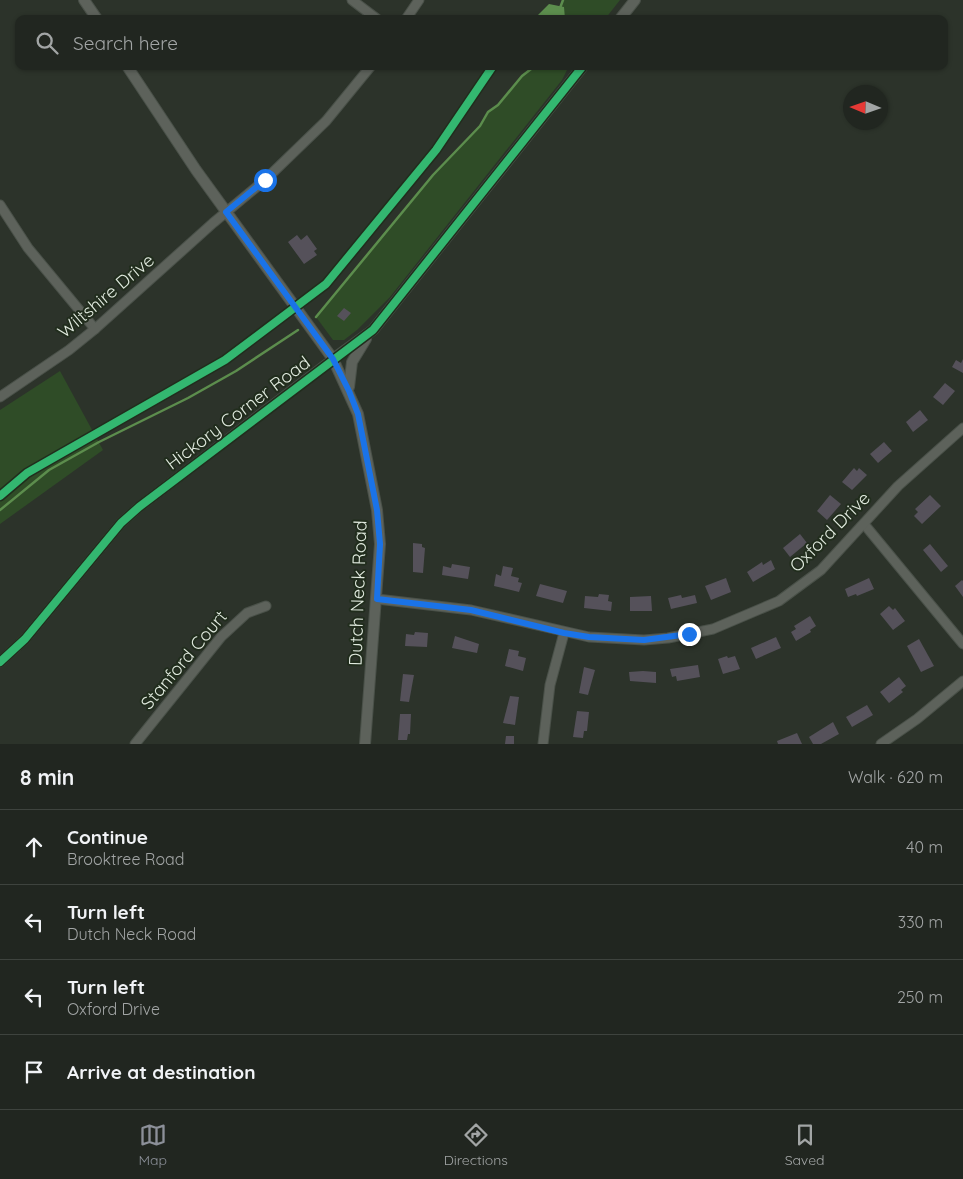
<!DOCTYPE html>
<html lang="en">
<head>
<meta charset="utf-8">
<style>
	body { margin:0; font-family:Quicksand,sans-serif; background:#292e29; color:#f1f3f6 }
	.compass { position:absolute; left:843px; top:85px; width:45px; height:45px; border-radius:50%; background:#212620; box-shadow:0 1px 4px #0004; rotate:272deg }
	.stop { position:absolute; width:15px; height:15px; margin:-11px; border:4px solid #1a73e8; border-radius:50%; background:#fff }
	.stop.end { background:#1a73e8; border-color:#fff; box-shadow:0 1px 5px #0008 }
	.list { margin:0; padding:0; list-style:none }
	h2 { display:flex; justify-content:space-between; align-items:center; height:65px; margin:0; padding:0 20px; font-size:21px }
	h2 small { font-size:16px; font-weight:400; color:#a2a5a5 }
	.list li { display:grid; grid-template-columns:32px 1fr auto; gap:15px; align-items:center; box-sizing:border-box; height:75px; padding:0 20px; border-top:1px solid #3e433e }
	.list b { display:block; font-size:19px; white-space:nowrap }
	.list p { margin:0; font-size:16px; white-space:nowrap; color:#a2a5a5 }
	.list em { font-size:16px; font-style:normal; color:#a2a5a5 }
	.icon { flex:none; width:28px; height:28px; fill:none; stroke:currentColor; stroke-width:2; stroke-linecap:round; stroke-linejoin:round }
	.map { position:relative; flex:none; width:963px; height:744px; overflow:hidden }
	.search { position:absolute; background:#212620; box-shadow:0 1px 4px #0004; left:15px; right:15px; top:15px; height:55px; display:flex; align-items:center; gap:12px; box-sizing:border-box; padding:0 18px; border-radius:10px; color:#a2a5a5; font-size:19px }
	.sheet { height:365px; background:#212620 }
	nav { display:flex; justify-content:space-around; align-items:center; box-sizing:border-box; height:70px; border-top:1px solid #3e433e; background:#212620; font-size:14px; color:#a2a5a5 }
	nav a { display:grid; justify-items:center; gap:2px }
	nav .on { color:#8c9099 }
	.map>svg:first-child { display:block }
</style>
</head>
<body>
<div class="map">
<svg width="963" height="744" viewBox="0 0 963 744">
	<rect width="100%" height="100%" fill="#2c332a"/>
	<!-- green -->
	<g fill="#2f4c27">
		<path d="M563,0H620L605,19H556Z"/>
		<path d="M535,66H569L562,80L390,297L357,330L344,340H333L316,317L317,315L433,175L480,126L488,112L498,105L522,76Z"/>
		<path d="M60,371L103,450L0,524V410Z"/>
	</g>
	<!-- water -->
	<path fill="#5c8d4d" d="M549,4L564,7L565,19H534Z"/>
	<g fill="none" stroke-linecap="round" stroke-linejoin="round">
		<!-- stream -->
		<g stroke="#5c8d4d" stroke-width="2.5">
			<path d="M560,8L563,0"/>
			<path d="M316,317L433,175L480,126L488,112L498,105L522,76L535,66"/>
			<path d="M0,510L49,470L99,442L188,398L236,371L298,330"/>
		</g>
	</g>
	<!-- building -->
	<g fill="#55515a">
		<path d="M297,235L301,240L307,235L317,249L314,251L317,255L304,264L288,242Z"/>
		<path d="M344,308L351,313L344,321L337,316Z"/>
		<path d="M963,359V373L952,367L956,360L961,363Z"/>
		<path d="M945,383L955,391L943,405L933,397Z"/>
		<path d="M920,410L928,420L913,432L906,422Z"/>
		<path d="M884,442L892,451L878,463L870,454Z"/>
		<path d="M854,468L857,471L859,468L867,475L852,490L842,482Z"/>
		<path d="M830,495L841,504L827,520L817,511Z"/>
		<path d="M930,495L941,506L922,524L914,516L918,512L915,509Z"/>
		<path d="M800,534L807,543L790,557L783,548Z"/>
		<path d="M413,543L422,544V547L425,548L423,573L413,572Z"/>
		<path d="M930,544L948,566L941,572L923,550Z"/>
		<path d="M771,560L775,569L753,582L747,572L762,562L763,565Z"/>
		<path d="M452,564L470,567L468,579L442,575L443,566L451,568Z"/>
		<path d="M503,566L513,568L511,576L519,578L518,582L522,583L519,592L494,586L496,574L501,576Z"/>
		<path d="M726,578L731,592L711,600L705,586Z"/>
		<path d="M869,578L874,589L857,596L856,594L848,597L845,589Z"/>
		<path d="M962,580L963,581V597L955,586Z"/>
		<path d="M540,584L567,591L563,603L536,596Z"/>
		<path d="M599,594L609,595L608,601L612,602L611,611L584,608L585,596L598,597Z"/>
		<path d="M681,595L682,598L695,595L697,603L671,609L668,598Z"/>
		<path d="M651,596L652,611H630V597Z"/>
		<path d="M889,606L893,610L895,608L905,621L893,630L880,614Z"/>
		<path d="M810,616L816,626L810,630L811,632L796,641L791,632L796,629L794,626Z"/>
		<path d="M415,632L428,633L427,647L405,646L406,634L414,635Z"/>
		<path d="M455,636L479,644L477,653L452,648Z"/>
		<path d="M776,637L781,648L756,659L751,648Z"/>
		<path d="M919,639L934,666L921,672L907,646Z"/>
		<path d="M509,649L519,651L518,656L526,658L523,671L505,666Z"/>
		<path d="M727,656L728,658L735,656L740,669L723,674L718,659Z"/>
		<path d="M698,665L700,677L677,681L676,676L672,677L670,669Z"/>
		<path d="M584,667L595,670L588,695L579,693Z"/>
		<path d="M643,671L656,672V683L630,681L629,672Z"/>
		<path d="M403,674L414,675L409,702L400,701Z"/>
		<path d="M899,677L906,686L901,690L903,692L889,703L880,692Z"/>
		<path d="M510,696L519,697L515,725L503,723Z"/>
		<path d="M867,705L873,715L852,727L846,717Z"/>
		<path d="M577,711L589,712L587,731H584L583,738L573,737Z"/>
		<path d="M400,714H411L410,734H408L407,740H398Z"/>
		<path d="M833,722L839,734L821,744H813L809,737Z"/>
		<path d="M797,733L802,744H778L777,741Z"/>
		<path d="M506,736H514V744H505Z"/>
	</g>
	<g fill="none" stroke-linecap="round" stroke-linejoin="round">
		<defs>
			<g id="minor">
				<path d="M352,0L377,19"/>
				<path d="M406,19L419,0"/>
				<path d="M0,205L28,248L95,329"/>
				<path d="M0,397L69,350L95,329L213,223L265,180L326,121L371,66"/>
				<path d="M864,524L963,644"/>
				<path d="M377,599L471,610L589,637L644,640L668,638L713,629L779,601L821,570L898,486L963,428"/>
				<path d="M0,662L25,639L121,523L139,507L333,359"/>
				<path d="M135,744L221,637L247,613L266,606"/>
				<path d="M543,744L550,685L564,633"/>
				<path d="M881,744L917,719L963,681"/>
			</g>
			<g id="tertiary">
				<path d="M84,0L97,19"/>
				<path d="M620,19L635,0"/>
				<path d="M127,66L196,170L333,359L358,414L377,510L380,544L365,744"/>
				<path d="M333,359L373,330L583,66"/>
				<path d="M349,387L352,362L366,339"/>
			</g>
		</defs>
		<!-- minor casing -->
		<use href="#minor" stroke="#4a5149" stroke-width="11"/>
		<!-- tertiary casing -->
		<use href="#tertiary" stroke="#4a5149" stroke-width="12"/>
		<!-- minor -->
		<use href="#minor" stroke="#5d625b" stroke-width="9"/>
		<!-- tertiary -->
		<use href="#tertiary" stroke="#5d625b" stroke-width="10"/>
		<defs>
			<g id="cycleway">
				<path d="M0,496L27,473L225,360L326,284L436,150L493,66"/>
				<path d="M0,662L25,639L121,523L139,507L373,330L583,66"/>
			</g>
		</defs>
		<!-- cycleway casing -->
		<use href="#cycleway" stroke="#212d1d" stroke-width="11"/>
		<!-- cycleway -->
		<use href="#cycleway" stroke="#33b770" stroke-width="8"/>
	</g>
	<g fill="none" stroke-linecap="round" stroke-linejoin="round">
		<!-- route -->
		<path stroke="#1a73e8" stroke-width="6" d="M265,180L226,212L333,359L349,391L358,414L377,510L380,544L377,599L471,610L564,633L589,637L644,640L689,634"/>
	</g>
	<g text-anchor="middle" stroke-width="4" stroke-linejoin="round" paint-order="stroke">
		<!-- street labels -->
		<g font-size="18" fill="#e2ebe0" stroke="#212d1d">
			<text transform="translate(106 296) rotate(-40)" y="6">Wiltshire Drive</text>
			<text transform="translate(238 413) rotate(-37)" y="6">Hickory Corner Road</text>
			<text transform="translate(830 532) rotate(-45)" y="6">Oxford Drive</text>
			<text transform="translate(358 593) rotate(-88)" y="6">Dutch Neck Road</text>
			<text transform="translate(184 660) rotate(-50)" y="6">Stanford Court</text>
		</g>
	</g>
</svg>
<svg class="compass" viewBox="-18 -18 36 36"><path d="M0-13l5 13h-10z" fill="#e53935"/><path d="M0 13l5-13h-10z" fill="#a2a5a5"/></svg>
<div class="stop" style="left:265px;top:180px"></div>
<div class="stop end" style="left:689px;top:634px"></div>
<div class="search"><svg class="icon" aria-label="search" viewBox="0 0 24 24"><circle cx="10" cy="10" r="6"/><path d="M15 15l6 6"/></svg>Search here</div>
</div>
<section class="sheet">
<h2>8 min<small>Walk · 620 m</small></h2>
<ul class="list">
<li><svg class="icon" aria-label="ahead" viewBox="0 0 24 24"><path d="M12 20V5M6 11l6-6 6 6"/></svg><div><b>Continue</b><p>Brooktree Road</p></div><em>40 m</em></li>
<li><svg class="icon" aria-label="left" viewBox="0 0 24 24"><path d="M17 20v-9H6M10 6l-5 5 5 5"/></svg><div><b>Turn left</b><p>Dutch Neck Road</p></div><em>330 m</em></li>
<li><svg class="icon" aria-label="left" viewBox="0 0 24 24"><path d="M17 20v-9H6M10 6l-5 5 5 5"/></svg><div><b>Turn left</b><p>Oxford Drive</p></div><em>250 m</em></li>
<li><svg class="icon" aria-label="arrive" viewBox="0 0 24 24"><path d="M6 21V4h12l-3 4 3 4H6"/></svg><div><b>Arrive at destination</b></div></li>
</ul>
</section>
<nav>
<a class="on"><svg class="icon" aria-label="map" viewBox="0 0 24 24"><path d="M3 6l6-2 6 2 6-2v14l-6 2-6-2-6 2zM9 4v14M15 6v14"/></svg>Map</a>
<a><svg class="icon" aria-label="directions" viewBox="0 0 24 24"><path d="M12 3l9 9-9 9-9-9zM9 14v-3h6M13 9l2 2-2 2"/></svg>Directions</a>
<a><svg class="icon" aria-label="saved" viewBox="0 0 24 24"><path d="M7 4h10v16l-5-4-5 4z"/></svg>Saved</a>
</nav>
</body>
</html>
